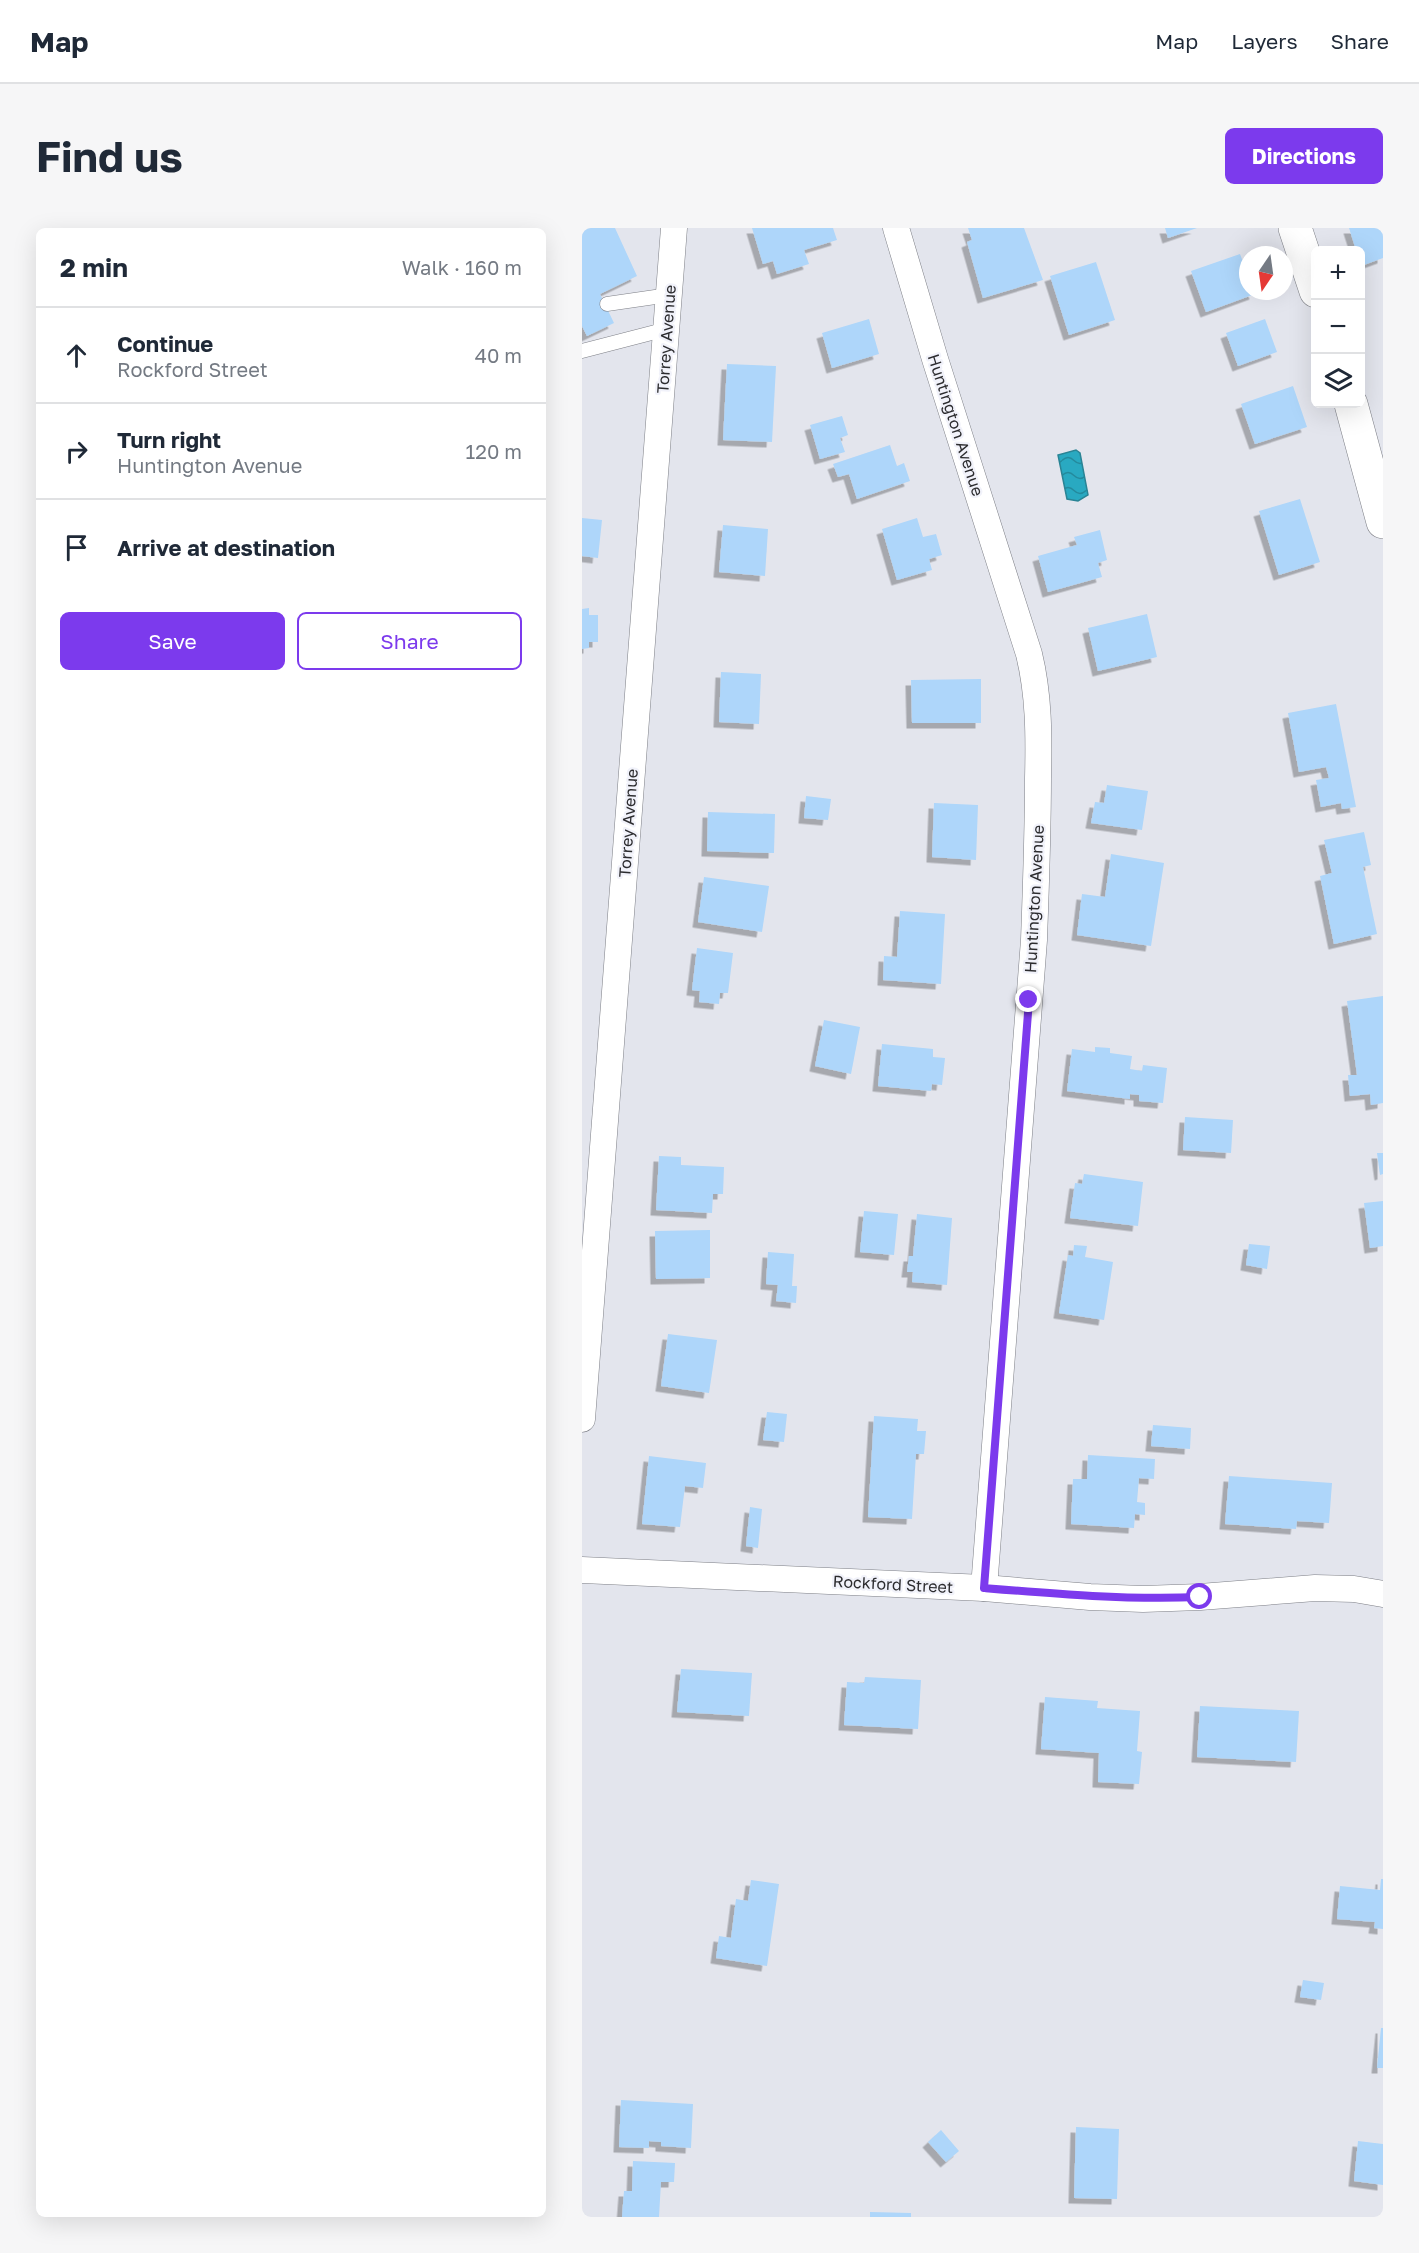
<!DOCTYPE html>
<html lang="en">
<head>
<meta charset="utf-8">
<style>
	body { margin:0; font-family:"Golos Text",sans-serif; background:#f6f6f7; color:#1f2937 }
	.controls { position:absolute; right:18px; top:18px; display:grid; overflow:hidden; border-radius:9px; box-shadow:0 6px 24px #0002 }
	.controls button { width:54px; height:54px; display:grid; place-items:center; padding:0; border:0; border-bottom:2px solid #e0e1e3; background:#fff; color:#1f2937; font:30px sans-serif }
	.compass { position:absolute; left:657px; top:18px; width:54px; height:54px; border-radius:50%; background:#fff; box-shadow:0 6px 24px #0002; rotate:193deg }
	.stop { position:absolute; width:18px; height:18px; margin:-14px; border:4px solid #7c3aed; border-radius:50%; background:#fff }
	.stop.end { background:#7c3aed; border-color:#fff; box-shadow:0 2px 6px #0008 }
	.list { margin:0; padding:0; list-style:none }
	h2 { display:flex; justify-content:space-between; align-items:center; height:78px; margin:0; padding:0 24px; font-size:26px }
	h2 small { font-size:20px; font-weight:400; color:#747a83 }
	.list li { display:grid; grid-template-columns:39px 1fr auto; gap:18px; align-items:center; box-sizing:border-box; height:96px; padding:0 24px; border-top:2px solid #e0e1e3 }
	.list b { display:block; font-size:22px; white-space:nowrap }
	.list p { margin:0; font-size:20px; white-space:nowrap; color:#747a83 }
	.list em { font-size:20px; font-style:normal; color:#747a83 }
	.actions { display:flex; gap:12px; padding:18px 24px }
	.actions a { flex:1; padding:14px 0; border:2px solid #7c3aed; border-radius:9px; text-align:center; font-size:21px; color:#7c3aed }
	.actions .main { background:#7c3aed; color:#fff }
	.icon { flex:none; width:33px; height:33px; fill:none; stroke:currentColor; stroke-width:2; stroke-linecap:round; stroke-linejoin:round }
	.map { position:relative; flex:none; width:801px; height:1989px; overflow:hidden; border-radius:9px }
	header { display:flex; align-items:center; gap:36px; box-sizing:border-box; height:84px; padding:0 30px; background:#fff; border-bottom:2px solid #e0e1e3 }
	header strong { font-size:28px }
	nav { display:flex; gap:33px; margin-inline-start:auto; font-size:21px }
	.intro { display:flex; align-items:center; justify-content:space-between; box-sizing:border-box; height:144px; padding:0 36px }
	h1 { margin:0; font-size:42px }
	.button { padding:15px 27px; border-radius:9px; background:#7c3aed; color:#fff; font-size:21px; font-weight:700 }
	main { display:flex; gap:36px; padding:0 36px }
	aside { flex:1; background:#fff; border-radius:9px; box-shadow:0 6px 24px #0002 }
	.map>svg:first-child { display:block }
</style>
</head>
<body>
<header>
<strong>Map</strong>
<nav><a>Map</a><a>Layers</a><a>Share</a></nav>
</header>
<div class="intro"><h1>Find us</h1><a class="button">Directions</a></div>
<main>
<aside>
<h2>2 min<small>Walk · 160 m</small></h2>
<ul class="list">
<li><svg class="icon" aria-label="ahead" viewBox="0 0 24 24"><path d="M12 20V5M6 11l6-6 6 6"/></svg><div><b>Continue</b><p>Rockford Street</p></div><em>40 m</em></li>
<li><svg class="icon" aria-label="right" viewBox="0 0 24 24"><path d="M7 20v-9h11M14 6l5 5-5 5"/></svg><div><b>Turn right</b><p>Huntington Avenue</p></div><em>120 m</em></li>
<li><svg class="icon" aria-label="arrive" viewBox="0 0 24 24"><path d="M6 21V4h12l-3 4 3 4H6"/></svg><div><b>Arrive at destination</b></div></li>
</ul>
<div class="actions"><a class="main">Save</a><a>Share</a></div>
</aside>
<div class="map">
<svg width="801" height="1989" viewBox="0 0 801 1989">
	<defs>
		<pattern id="water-waves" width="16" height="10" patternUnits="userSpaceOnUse" patternTransform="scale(1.5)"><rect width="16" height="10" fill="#29a9c1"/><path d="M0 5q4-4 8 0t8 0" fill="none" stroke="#238a9d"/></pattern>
		<filter id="shadow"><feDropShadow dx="-5.5" dy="5.5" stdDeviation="0" flood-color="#0004"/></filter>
	</defs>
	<rect width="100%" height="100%" fill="#e3e5ed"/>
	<!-- water -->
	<path fill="url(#water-waves)" stroke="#2a8495" stroke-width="1.5" d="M494,222L498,225L506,267L496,273L485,271L476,227Z"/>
	<!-- building -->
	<g fill="#aed6fa" filter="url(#shadow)">
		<path d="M0,0H33L55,48L18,66L32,95L5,108L0,98Z"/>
		<path d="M170,0H251L255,12L222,22L227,36L195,46L191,33L181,36Z"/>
		<path d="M386,0H442L461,52L401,70L385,14L390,12Z"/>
		<path d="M583,0H615L586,10Z"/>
		<path d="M767,0H801V30L779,38L778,22H774Z"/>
		<path d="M658,26L666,47V63H672L673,66L624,84L609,43Z"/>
		<path d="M514,34L533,92L487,107L468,48Z"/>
		<path d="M287,91L297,126L250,140L240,105Z"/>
		<path d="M683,91L695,124L656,138L644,105Z"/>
		<path d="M145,136L194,138L190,214L141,212Z"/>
		<path d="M711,158L725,199L673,216L659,176Z"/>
		<path d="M260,188L266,207L258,210L263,224L238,231L228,197Z"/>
		<path d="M308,217L315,238L322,235L328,253L275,271L267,246L256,249L251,236Z"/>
		<path d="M718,271L738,334L697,347L677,283Z"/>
		<path d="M0,290L20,292L16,330L0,328Z"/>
		<path d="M335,290L341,309L354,306L360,327L347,331L350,342L315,352L300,301Z"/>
		<path d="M141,297L186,301L183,348L137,344Z"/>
		<path d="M518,302L525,332L516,335L520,349L466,364L456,328L495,317L492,309Z"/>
		<path d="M7,380V387H16V414H7V420L0,421V381Z"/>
		<path d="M565,386L575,429L516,443L506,400Z"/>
		<path d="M139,444L179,446L177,496L137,494Z"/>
		<path d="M399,451V495H330L329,452Z"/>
		<path d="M754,476L774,579L760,581L759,575L739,579L734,552L747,550L744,539L717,544L706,485Z"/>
		<path d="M525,557L566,563L560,602L509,595L513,574L522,575Z"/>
		<path d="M224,568L249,571L246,592L222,590Z"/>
		<path d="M352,575L396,577L394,632L350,629Z"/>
		<path d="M126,584L193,586L192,625L125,623Z"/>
		<path d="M782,604L789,637L781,639L795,706L752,716L738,648L750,645L742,612Z"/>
		<path d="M529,626L582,635L569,718L495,707L500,666L523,669Z"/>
		<path d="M122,649L187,658L180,704L116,694Z"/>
		<path d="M318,683L363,686L359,756L301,752L302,728L315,729Z"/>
		<path d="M115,720L151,725L146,765H138L137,776L117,774L118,763L110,762Z"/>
		<path d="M801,768V875L789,877L788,866L768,868L766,847H775L765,773Z"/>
		<path d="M242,792L278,799L269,846L233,838Z"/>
		<path d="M300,816L351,821V829L363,830L360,857L350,856L349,863L296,858Z"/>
		<path d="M513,819L528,820V825L550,828L548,841L560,843L561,837L585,840L581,875L557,873V867L548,866V871L485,863L490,821L513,824Z"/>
		<path d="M603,889L651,892L649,925L601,922Z"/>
		<path d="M795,925H801V946L798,947Z"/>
		<path d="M77,928L99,929V937L142,939L141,966H131L130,985L74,982Z"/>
		<path d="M502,946L561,954L556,998L488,990L493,955L500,956Z"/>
		<path d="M801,973V1018L788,1020L782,975Z"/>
		<path d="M282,983L316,986L312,1027L278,1024Z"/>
		<path d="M335,986L370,990L365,1057L330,1054L331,1044H325L327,1028H331Z"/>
		<path d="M128,1002V1050L74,1051L73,1003Z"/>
		<path d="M667,1016L688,1018L685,1041L664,1037Z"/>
		<path d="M492,1017L505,1018L503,1029L531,1034L522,1092L477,1085L486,1027L491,1028Z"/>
		<path d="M186,1024L212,1026L210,1058H215L214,1075L194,1073L196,1057L184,1056Z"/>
		<path d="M86,1106L135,1112L127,1165L79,1158Z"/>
		<path d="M185,1184L205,1186L202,1214L181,1212Z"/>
		<path d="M292,1188L336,1191L335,1203H344L342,1226H334L330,1291L286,1289Z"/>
		<path d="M571,1197L609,1200L608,1221L569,1218Z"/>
		<path d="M506,1227L573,1231L572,1251L557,1250L555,1274L563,1275V1287L553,1286L552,1300L489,1296L491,1251H505Z"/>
		<path d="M67,1228L124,1235L121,1260L103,1258L98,1299L60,1296Z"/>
		<path d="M647,1248L750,1255L747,1295L715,1293L714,1301L643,1296Z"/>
		<path d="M168,1279L180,1281L176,1320L164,1318Z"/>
		<path d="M99,1441L170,1445L167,1488L95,1484Z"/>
		<path d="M283,1449L339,1452L336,1501L262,1497L265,1454L282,1455Z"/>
		<path d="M463,1469L516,1473L515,1480L558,1483L555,1523L560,1524L557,1556L516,1554L517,1525L459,1521Z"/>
		<path d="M618,1478L717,1483L714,1534L615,1529Z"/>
		<path d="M799,1651H801V1701L792,1700L793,1694L755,1691L758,1658L798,1662Z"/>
		<path d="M169,1652L197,1656L185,1738L134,1730L137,1708L149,1710L154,1671L166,1673Z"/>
		<path d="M721,1752L742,1755L739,1772L718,1769Z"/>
		<path d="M799,1800H801V1840H795Z"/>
		<path d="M39,1872L111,1876L109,1920L79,1918V1914L67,1913V1920L37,1919Z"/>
		<path d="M494,1899L537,1901L535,1971L492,1970Z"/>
		<path d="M359,1902L377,1923L364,1934L346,1914Z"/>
		<path d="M776,1913L801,1916V1957L772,1953Z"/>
		<path d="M51,1933L93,1935L92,1954H79L77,1989H40L42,1963H50Z"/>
		<path d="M288,1984L329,1985V1989H288Z"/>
	</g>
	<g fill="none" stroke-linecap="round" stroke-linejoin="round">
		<defs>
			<g id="service">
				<path d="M25,76L87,67"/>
				<path d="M0,123L85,101"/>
			</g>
			<g id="minor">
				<path d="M314,0L353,131L447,426C457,467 457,508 456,550C456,604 454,658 452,712L402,1360"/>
				<path d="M0,1191L92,0"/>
				<path d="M0,1342L402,1360L508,1369L561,1371L618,1369L733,1360L772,1361L801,1366"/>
			</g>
			<g id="tertiary">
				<path d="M713,0L734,63"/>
				<path d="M769,176L801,294"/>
			</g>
		</defs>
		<!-- service casing -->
		<use href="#service" stroke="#7d7f86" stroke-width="15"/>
		<!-- minor casing -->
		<use href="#minor" stroke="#7d7f86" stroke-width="27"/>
		<!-- tertiary casing -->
		<use href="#tertiary" stroke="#7d7f86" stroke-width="34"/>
		<!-- service -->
		<use href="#service" stroke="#fff" stroke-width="14"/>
		<!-- minor -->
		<use href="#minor" stroke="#fff" stroke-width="26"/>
		<!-- tertiary -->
		<use href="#tertiary" stroke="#fff" stroke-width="33"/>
	</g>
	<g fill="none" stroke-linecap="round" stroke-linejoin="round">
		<!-- route -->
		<path stroke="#7c3aed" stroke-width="8" d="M447,772L402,1360C474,1366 545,1372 618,1369"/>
	</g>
	<g text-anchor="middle" stroke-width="4.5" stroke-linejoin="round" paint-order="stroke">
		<!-- street labels -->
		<g font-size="16" fill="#2c2c2f" stroke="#f1f2fa">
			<text transform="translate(84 111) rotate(-86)" y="6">Torrey Avenue</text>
			<text transform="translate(374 197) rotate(72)" y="6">Huntington Avenue</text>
			<text transform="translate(46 595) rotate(-86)" y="6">Torrey Avenue</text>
			<text transform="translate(452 671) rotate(-87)" y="6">Huntington Avenue</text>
			<text transform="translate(311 1356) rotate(3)" y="6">Rockford Street</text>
		</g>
	</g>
</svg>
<div class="controls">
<button>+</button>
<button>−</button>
<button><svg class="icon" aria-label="layers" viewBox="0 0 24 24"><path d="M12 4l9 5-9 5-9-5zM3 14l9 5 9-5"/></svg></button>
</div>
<svg class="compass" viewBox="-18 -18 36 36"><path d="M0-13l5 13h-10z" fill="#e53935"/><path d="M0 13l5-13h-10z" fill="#747a83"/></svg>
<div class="stop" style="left:618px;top:1369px"></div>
<div class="stop end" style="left:447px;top:772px"></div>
</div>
</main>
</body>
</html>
